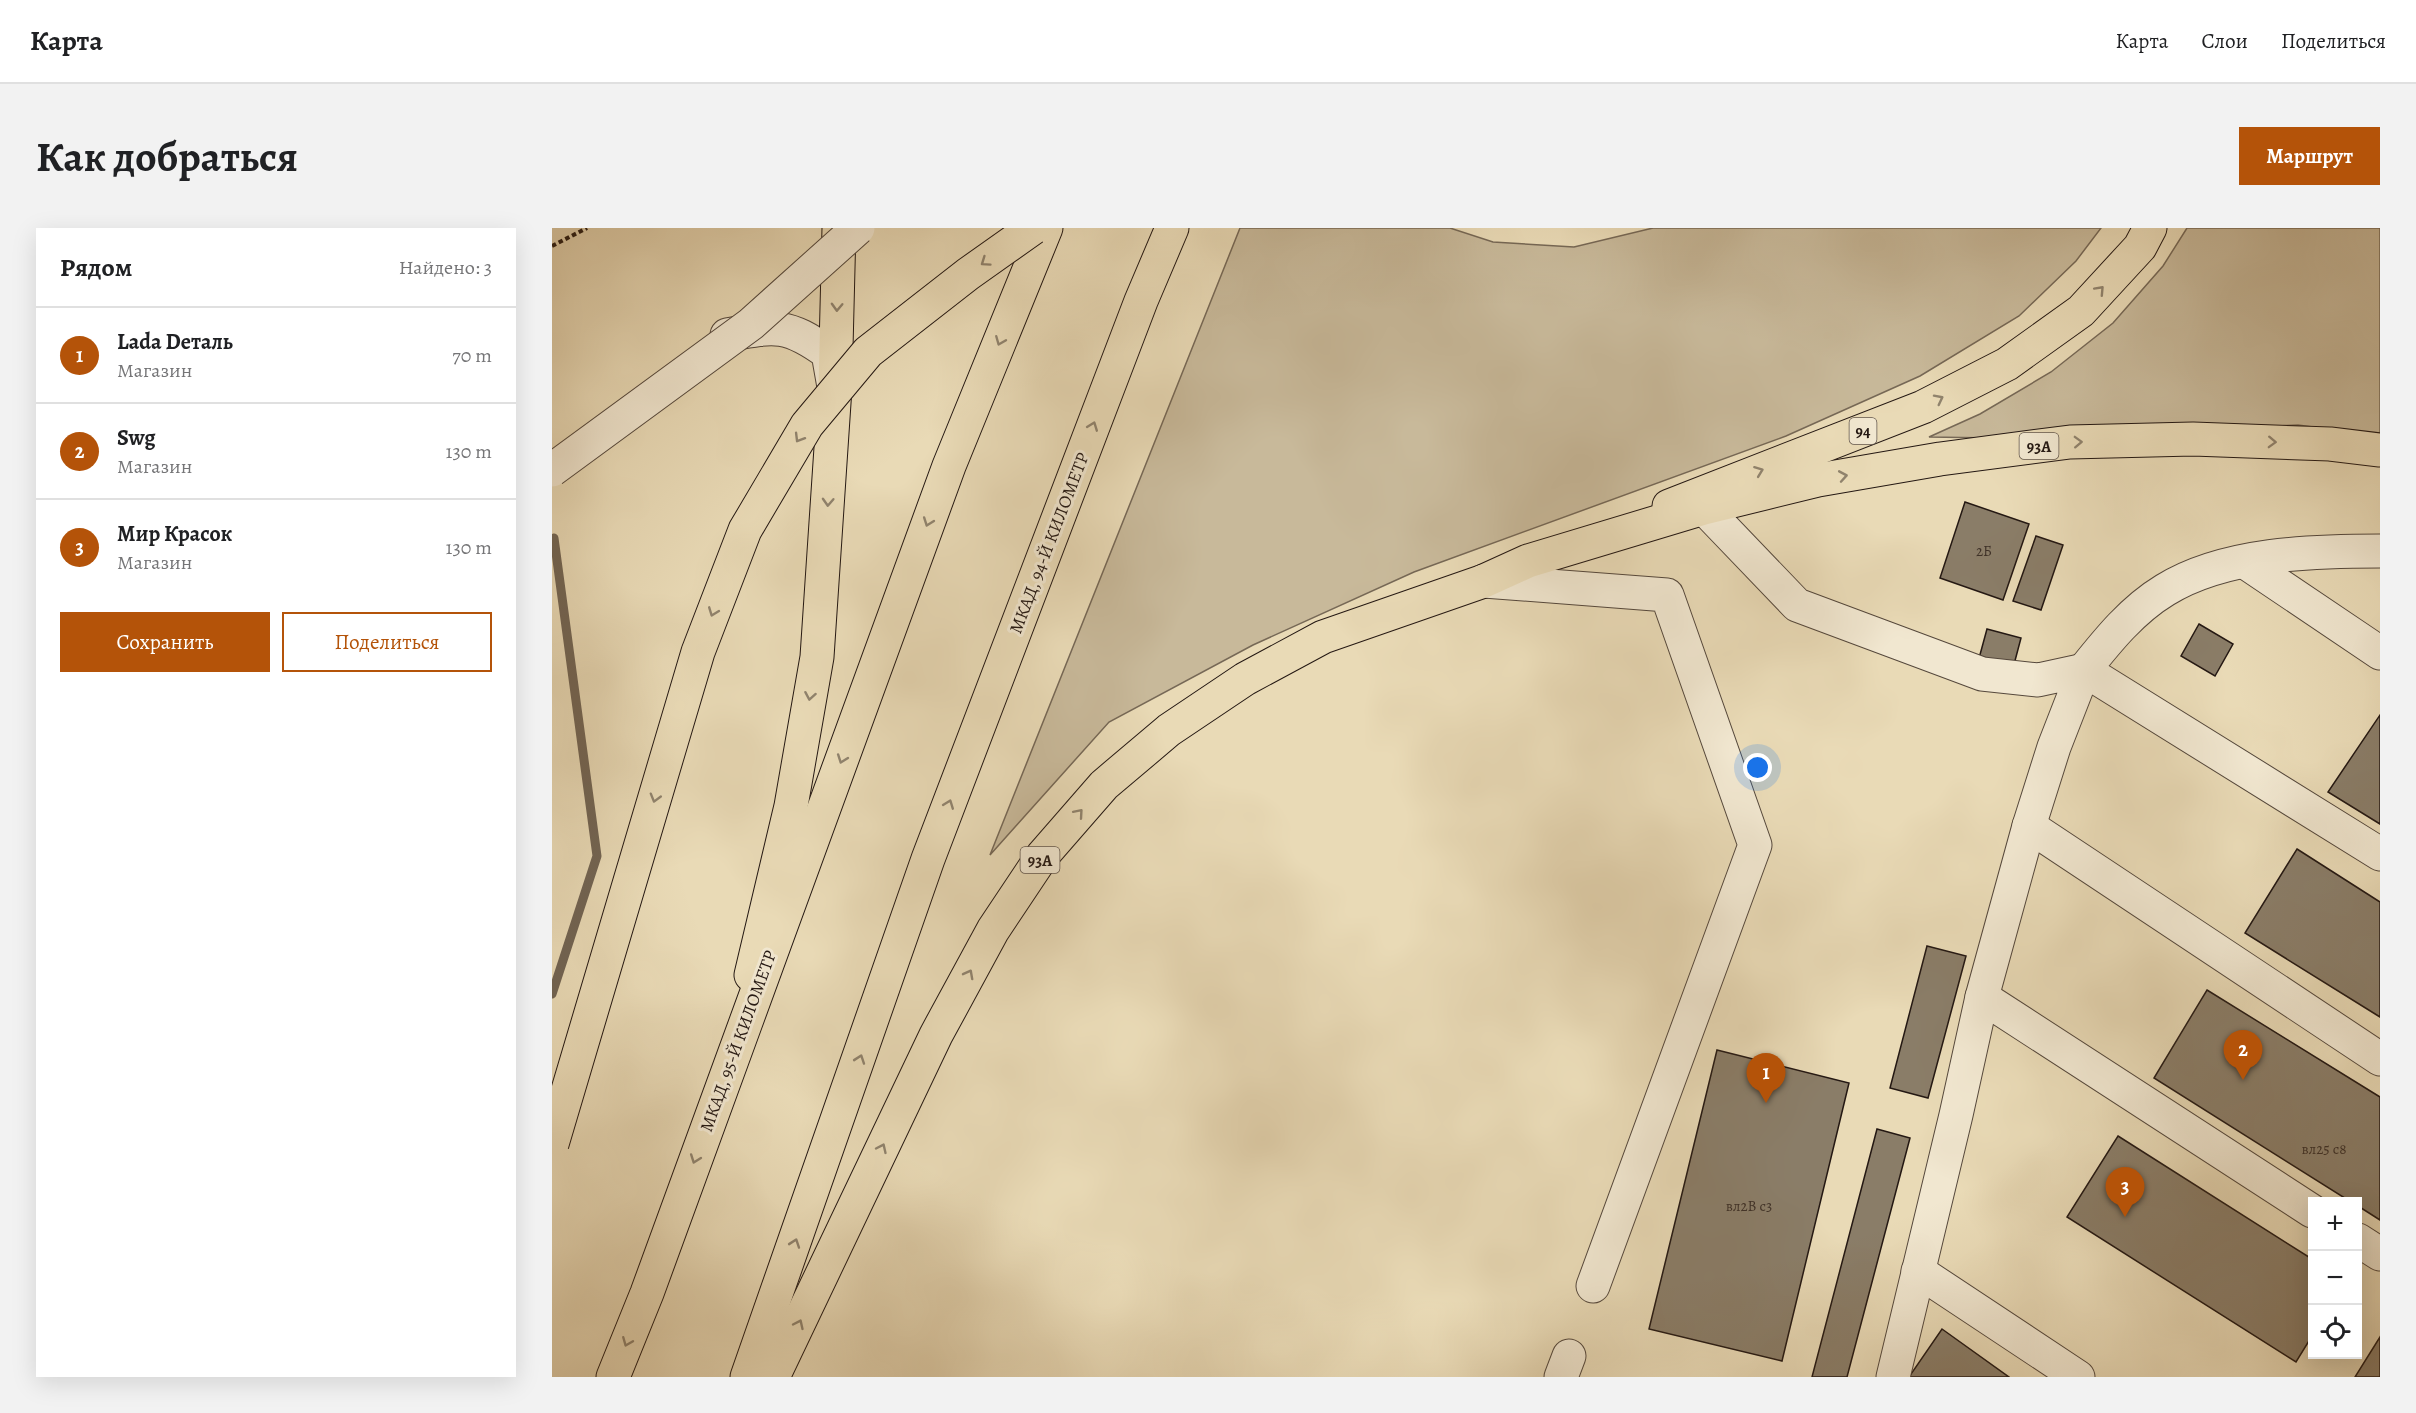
<!DOCTYPE html>
<html lang="ru">
<head>
<meta charset="utf-8">
<style>
	body { margin:0; font-family:Alegreya,serif; background:#f2f2f2; color:#202124 }
	.controls { position:absolute; right:18px; bottom:18px; display:grid; overflow:hidden; border-radius:0px; box-shadow:0 6px 24px #0002 }
	.controls button { width:54px; height:54px; display:grid; place-items:center; padding:0; border:0; border-bottom:2px solid #e0e0e0; background:#fff; color:#202124; font:30px sans-serif }
	.you { position:absolute; left:1206px; top:540px; width:21px; height:21px; margin:-15px; border:4px solid #fff; border-radius:50%; background:#1a73e8; box-shadow:0 0 0 9px #1a73e833 }
	.badge { display:grid; place-items:center; width:39px; height:39px; border-radius:50%; background:#b45309; color:#fff; font-size:20px; font-weight:700 }
	.pin { position:absolute; translate:-50% -50px; filter:drop-shadow(0 2px 3px #0008) }
	.pin::after { content:''; position:absolute; top:32px; width:21px; height:18px; background:inherit; clip-path:polygon(0 0,100% 0,50% 100%) }
	.list { margin:0; padding:0; list-style:none }
	h2 { display:flex; justify-content:space-between; align-items:center; height:78px; margin:0; padding:0 24px; font-size:26px }
	h2 small { font-size:20px; font-weight:400; color:#757577 }
	.list li { display:grid; grid-template-columns:39px 1fr auto; gap:18px; align-items:center; box-sizing:border-box; height:96px; padding:0 24px; border-top:2px solid #e0e0e0 }
	.list b { display:block; font-size:22px; white-space:nowrap }
	.list p { margin:0; font-size:20px; white-space:nowrap; color:#757577 }
	.list em { font-size:20px; font-style:normal; color:#757577 }
	.actions { display:flex; gap:12px; padding:18px 24px }
	.actions a { flex:1; padding:14px 0; border:2px solid #b45309; border-radius:0px; text-align:center; font-size:21px; color:#b45309 }
	.actions .main { background:#b45309; color:#fff }
	.icon { flex:none; width:33px; height:33px; fill:none; stroke:currentColor; stroke-width:2; stroke-linecap:round; stroke-linejoin:round }
	.map { position:relative; flex:none; width:1828px; height:1149px; overflow:hidden; border-radius:0px }
	header { display:flex; align-items:center; gap:36px; box-sizing:border-box; height:84px; padding:0 30px; background:#fff; border-bottom:2px solid #e0e0e0 }
	header strong { font-size:28px }
	nav { display:flex; gap:33px; margin-inline-start:auto; font-size:21px }
	.intro { display:flex; align-items:center; justify-content:space-between; box-sizing:border-box; height:144px; padding:0 36px }
	h1 { margin:0; font-size:42px }
	.button { padding:15px 27px; border-radius:0px; background:#b45309; color:#fff; font-size:21px; font-weight:700 }
	main { display:flex; gap:36px; padding:0 36px }
	aside { flex:1; background:#fff; border-radius:0px; box-shadow:0 6px 24px #0002 }
	.map>svg:first-child { display:block }
</style>
</head>
<body>
<header>
<strong>Карта</strong>
<nav><a>Карта</a><a>Слои</a><a>Поделиться</a></nav>
</header>
<div class="intro"><h1>Как добраться</h1><a class="button">Маршрут</a></div>
<main>
<aside>
<h2>Рядом<small>Найдено: 3</small></h2>
<ul class="list">
<li><span class="badge">1</span><div><b>Lada Dеталь</b><p>Магазин</p></div><em>70 m</em></li>
<li><span class="badge">2</span><div><b>Swg</b><p>Магазин</p></div><em>130 m</em></li>
<li><span class="badge">3</span><div><b>Мир Красок</b><p>Магазин</p></div><em>130 m</em></li>
</ul>
<div class="actions"><a class="main">Сохранить</a><a>Поделиться</a></div>
</aside>
<div class="map">
<svg width="1828" height="1149" viewBox="0 0 1828 1149">
	<rect width="100%" height="100%" fill="#e9dab6"/>
	<filter id="stains"><feTurbulence type="fractalNoise" baseFrequency=".00333" numOctaves="4"/><feColorMatrix values="0 0 0 0 .2 0 0 0 0 .09 0 0 0 0 .02 0 0 0 .5 -.17"/></filter>
	<radialGradient id="worn" r=".72"><stop offset=".6" stop-color="#630" stop-opacity="0"/><stop offset="1" stop-color="#630" stop-opacity=".3"/></radialGradient>
	<!-- green -->
	<g fill="#c8b99a" stroke="#766856" stroke-width="1.5">
		<path d="M688,0H898L941,14L1022,19L1101,0H1549L1524,33L1467,88L1368,148L1234,208L862,344L701,417L557,494L438,627Z"/>
		<path d="M1635,0H1828V208L1746,197L1442,210L1377,209L1428,186L1499,144L1561,95L1611,38Z"/>
	</g>
	<g fill="none" stroke-linecap="round" stroke-linejoin="round">
		<!-- stream -->
		<path stroke="#726554" stroke-width="9" d="M0,766L45,628L2,310"/>
	</g>
	<!-- building -->
	<g fill="#8a7d68" stroke="#241813" stroke-width="1.5">
		<path d="M1413,274L1477,296L1451,372L1388,350Z"/>
		<path d="M1484,308L1511,317L1489,382L1461,373Z"/>
		<path d="M1647,396L1681,416L1663,448L1629,428Z"/>
		<path d="M1435,401L1469,410L1460,444L1426,434Z"/>
		<path d="M1828,487V596L1776,564Z"/>
		<path d="M1745,621L1828,674V789L1693,705Z"/>
		<path d="M1375,718L1414,728L1376,870L1338,860Z"/>
		<path d="M1655,762L1828,869V992L1806,978V974H1799L1602,850Z"/>
		<path d="M1165,822L1297,855L1230,1133L1097,1101Z"/>
		<path d="M1325,901L1358,910L1295,1149H1260Z"/>
		<path d="M1566,908L1760,1031V1108L1744,1134L1515,989Z"/>
		<path d="M1390,1101L1457,1149H1357Z"/>
		<path d="M1828,1109V1149H1803Z"/>
	</g>
	<g fill="none" stroke-linecap="round" stroke-linejoin="round">
		<defs>
			<g id="minor">
				<path d="M175,107C223,98 235,95 276,125L282,159"/>
				<path d="M1166,260L1152,280L1245,377L1430,446L1486,452L1532,442L1502,519L1477,598L1430,769L1404,887L1341,1149"/>
				<path d="M1828,323C1761,323 1673,325 1613,362C1580,382 1556,412 1532,442L1828,626"/>
				<path d="M1693,334L1828,425"/>
				<path d="M932,353L1115,367L1203,617L1041,1058"/>
				<path d="M1477,598L1828,831"/>
				<path d="M1430,769L1760,983"/>
				<path d="M1806,1012L1828,1026"/>
				<path d="M1366,1043L1526,1149"/>
				<path d="M1009,1149L1017,1128"/>
			</g>
			<g id="major">
				<path d="M1117,278L1371,179L1455,136L1529,83L1588,19L1598,0"/>
				<path d="M199,747L239,578L265,429L283,160L287,0"/>
			</g>
			<g id="highway">
				<path d="M61,1149L95,1065L397,238L494,0"/>
				<path d="M195,1149L376,631L589,73L620,0"/>
				<path d="M221,1149L384,807L441,702L491,627L552,557L617,502L693,451L771,409L932,353L976,333L1152,280L1266,252L1388,231L1518,214L1641,211L1778,216L1828,222"/>
			</g>
		</defs>
		<!-- minor casing -->
		<use href="#minor" stroke="#55483c" stroke-width="35"/>
		<!-- major casing -->
		<use href="#major" stroke="#241813" stroke-width="35"/>
		<!-- highway casing -->
		<use href="#highway" stroke="#241813" stroke-width="35"/>
		<!-- path -->
		<path stroke="#241813" stroke-width="4" stroke-dasharray="4.5 3" stroke-linecap="butt" d="M0,18L35,0"/>
		<!-- minor -->
		<use href="#minor" stroke="#f1e7d0" stroke-width="33"/>
		<!-- major -->
		<use href="#major" stroke="#e9dab6" stroke-width="33"/>
		<!-- highway -->
		<use href="#highway" stroke="#e9dab6" stroke-width="33"/>
		<defs>
			<path id="minor-bridge" d="M0,242L199,96L306,0"/>
			<path id="highway-bridge" d="M0,916L146,424L193,302L255,197L316,124L416,46L481,0"/>
		</defs>
		<!-- minor-bridge casing -->
		<use href="#minor-bridge" stroke="#55483c" stroke-width="35" stroke-linecap="butt"/>
		<!-- highway-bridge casing -->
		<use href="#highway-bridge" stroke="#241813" stroke-width="35" stroke-linecap="butt"/>
		<!-- minor-bridge -->
		<use href="#minor-bridge" stroke="#f1e7d0" stroke-width="33"/>
		<!-- highway-bridge -->
		<use href="#highway-bridge" stroke="#e9dab6" stroke-width="33"/>
	</g>
	<!-- one-way arrows -->
	<defs><path id="oneway-chevron" d="M-2-3.5L2.5 0L-2 3.5" fill="none" stroke-width="1.6" stroke-linecap="round" stroke-linejoin="round" transform="scale(1.5)"/></defs>
	<g stroke="#90836d">
		<use href="#oneway-chevron" transform="translate(433 34) rotate(145)"/>
		<use href="#oneway-chevron" transform="translate(1548 62) rotate(-47)"/>
		<use href="#oneway-chevron" transform="translate(285 79) rotate(92)"/>
		<use href="#oneway-chevron" transform="translate(448 113) rotate(112)"/>
		<use href="#oneway-chevron" transform="translate(1387 171) rotate(-27)"/>
		<use href="#oneway-chevron" transform="translate(541 198) rotate(-69)"/>
		<use href="#oneway-chevron" transform="translate(247 210) rotate(121)"/>
		<use href="#oneway-chevron" transform="translate(1526 214) rotate(-2)"/>
		<use href="#oneway-chevron" transform="translate(1720 214) rotate(2)"/>
		<use href="#oneway-chevron" transform="translate(1207 243) rotate(-21)"/>
		<use href="#oneway-chevron" transform="translate(1291 248) rotate(-10)"/>
		<use href="#oneway-chevron" transform="translate(276 274) rotate(93)"/>
		<use href="#oneway-chevron" transform="translate(376 294) rotate(110)"/>
		<use href="#oneway-chevron" transform="translate(161 384) rotate(111)"/>
		<use href="#oneway-chevron" transform="translate(258 468) rotate(100)"/>
		<use href="#oneway-chevron" transform="translate(290 531) rotate(110)"/>
		<use href="#oneway-chevron" transform="translate(103 570) rotate(106)"/>
		<use href="#oneway-chevron" transform="translate(397 576) rotate(-69)"/>
		<use href="#oneway-chevron" transform="translate(527 585) rotate(-49)"/>
		<use href="#oneway-chevron" transform="translate(417 746) rotate(-62)"/>
		<use href="#oneway-chevron" transform="translate(308 831) rotate(-71)"/>
		<use href="#oneway-chevron" transform="translate(330 920) rotate(-65)"/>
		<use href="#oneway-chevron" transform="translate(143 931) rotate(110)"/>
		<use href="#oneway-chevron" transform="translate(243 1015) rotate(-71)"/>
		<use href="#oneway-chevron" transform="translate(247 1096) rotate(-65)"/>
		<use href="#oneway-chevron" transform="translate(75 1114) rotate(112)"/>
	</g>
	<g text-anchor="middle" stroke-width="6" stroke-linejoin="round" paint-order="stroke">
		<!-- number labels -->
		<g font-size="15" fill="#3e3128">
			<text x="1432" y="328">2Б</text>
			<text x="1772" y="926">вл25 с8</text>
			<text x="1197" y="983">вл2В с3</text>
		</g>
		<!-- shield labels -->
		<g fill="#f1e7d0" stroke="#62564c" stroke-width="1.5">
			<rect x="1297.5" y="190" width="27" height="26" rx="4.5"/>
			<rect x="1467.5" y="205" width="39" height="26" rx="4.5"/>
			<rect x="468.5" y="619" width="39" height="26" rx="4.5"/>
		</g>
		<g font-size="16" font-weight="bold" fill="#241813">
			<text x="1311" y="209">94</text>
			<text x="1487" y="224">93A</text>
			<text x="488" y="638">93A</text>
		</g>
		<!-- street labels -->
		<g font-size="18" fill="#241813" stroke="#f1e7d0">
			<text transform="translate(497 315) rotate(-69)" y="6">МКАД, 94-Й КИЛОМЕТР</text>
			<text transform="translate(186 813) rotate(-70)" y="6">МКАД, 95-Й КИЛОМЕТР</text>
		</g>
	</g>
	<rect width="100%" height="100%" filter="url(#stains)"/>
	<rect width="100%" height="100%" fill="url(#worn)"/>
</svg>
<div class="controls">
<button>+</button>
<button>−</button>
<button><svg class="icon" aria-label="locate" viewBox="0 0 24 24"><circle cx="12" cy="12" r="6"/><path d="M12 2v4M12 18v4M2 12h4M18 12h4"/></svg></button>
</div>
<div class="you"></div>
<div class="pin badge" style="left:1214px;top:875px">1</div>
<div class="pin badge" style="left:1691px;top:852px">2</div>
<div class="pin badge" style="left:1573px;top:989px">3</div>
</div>
</main>
</body>
</html>
